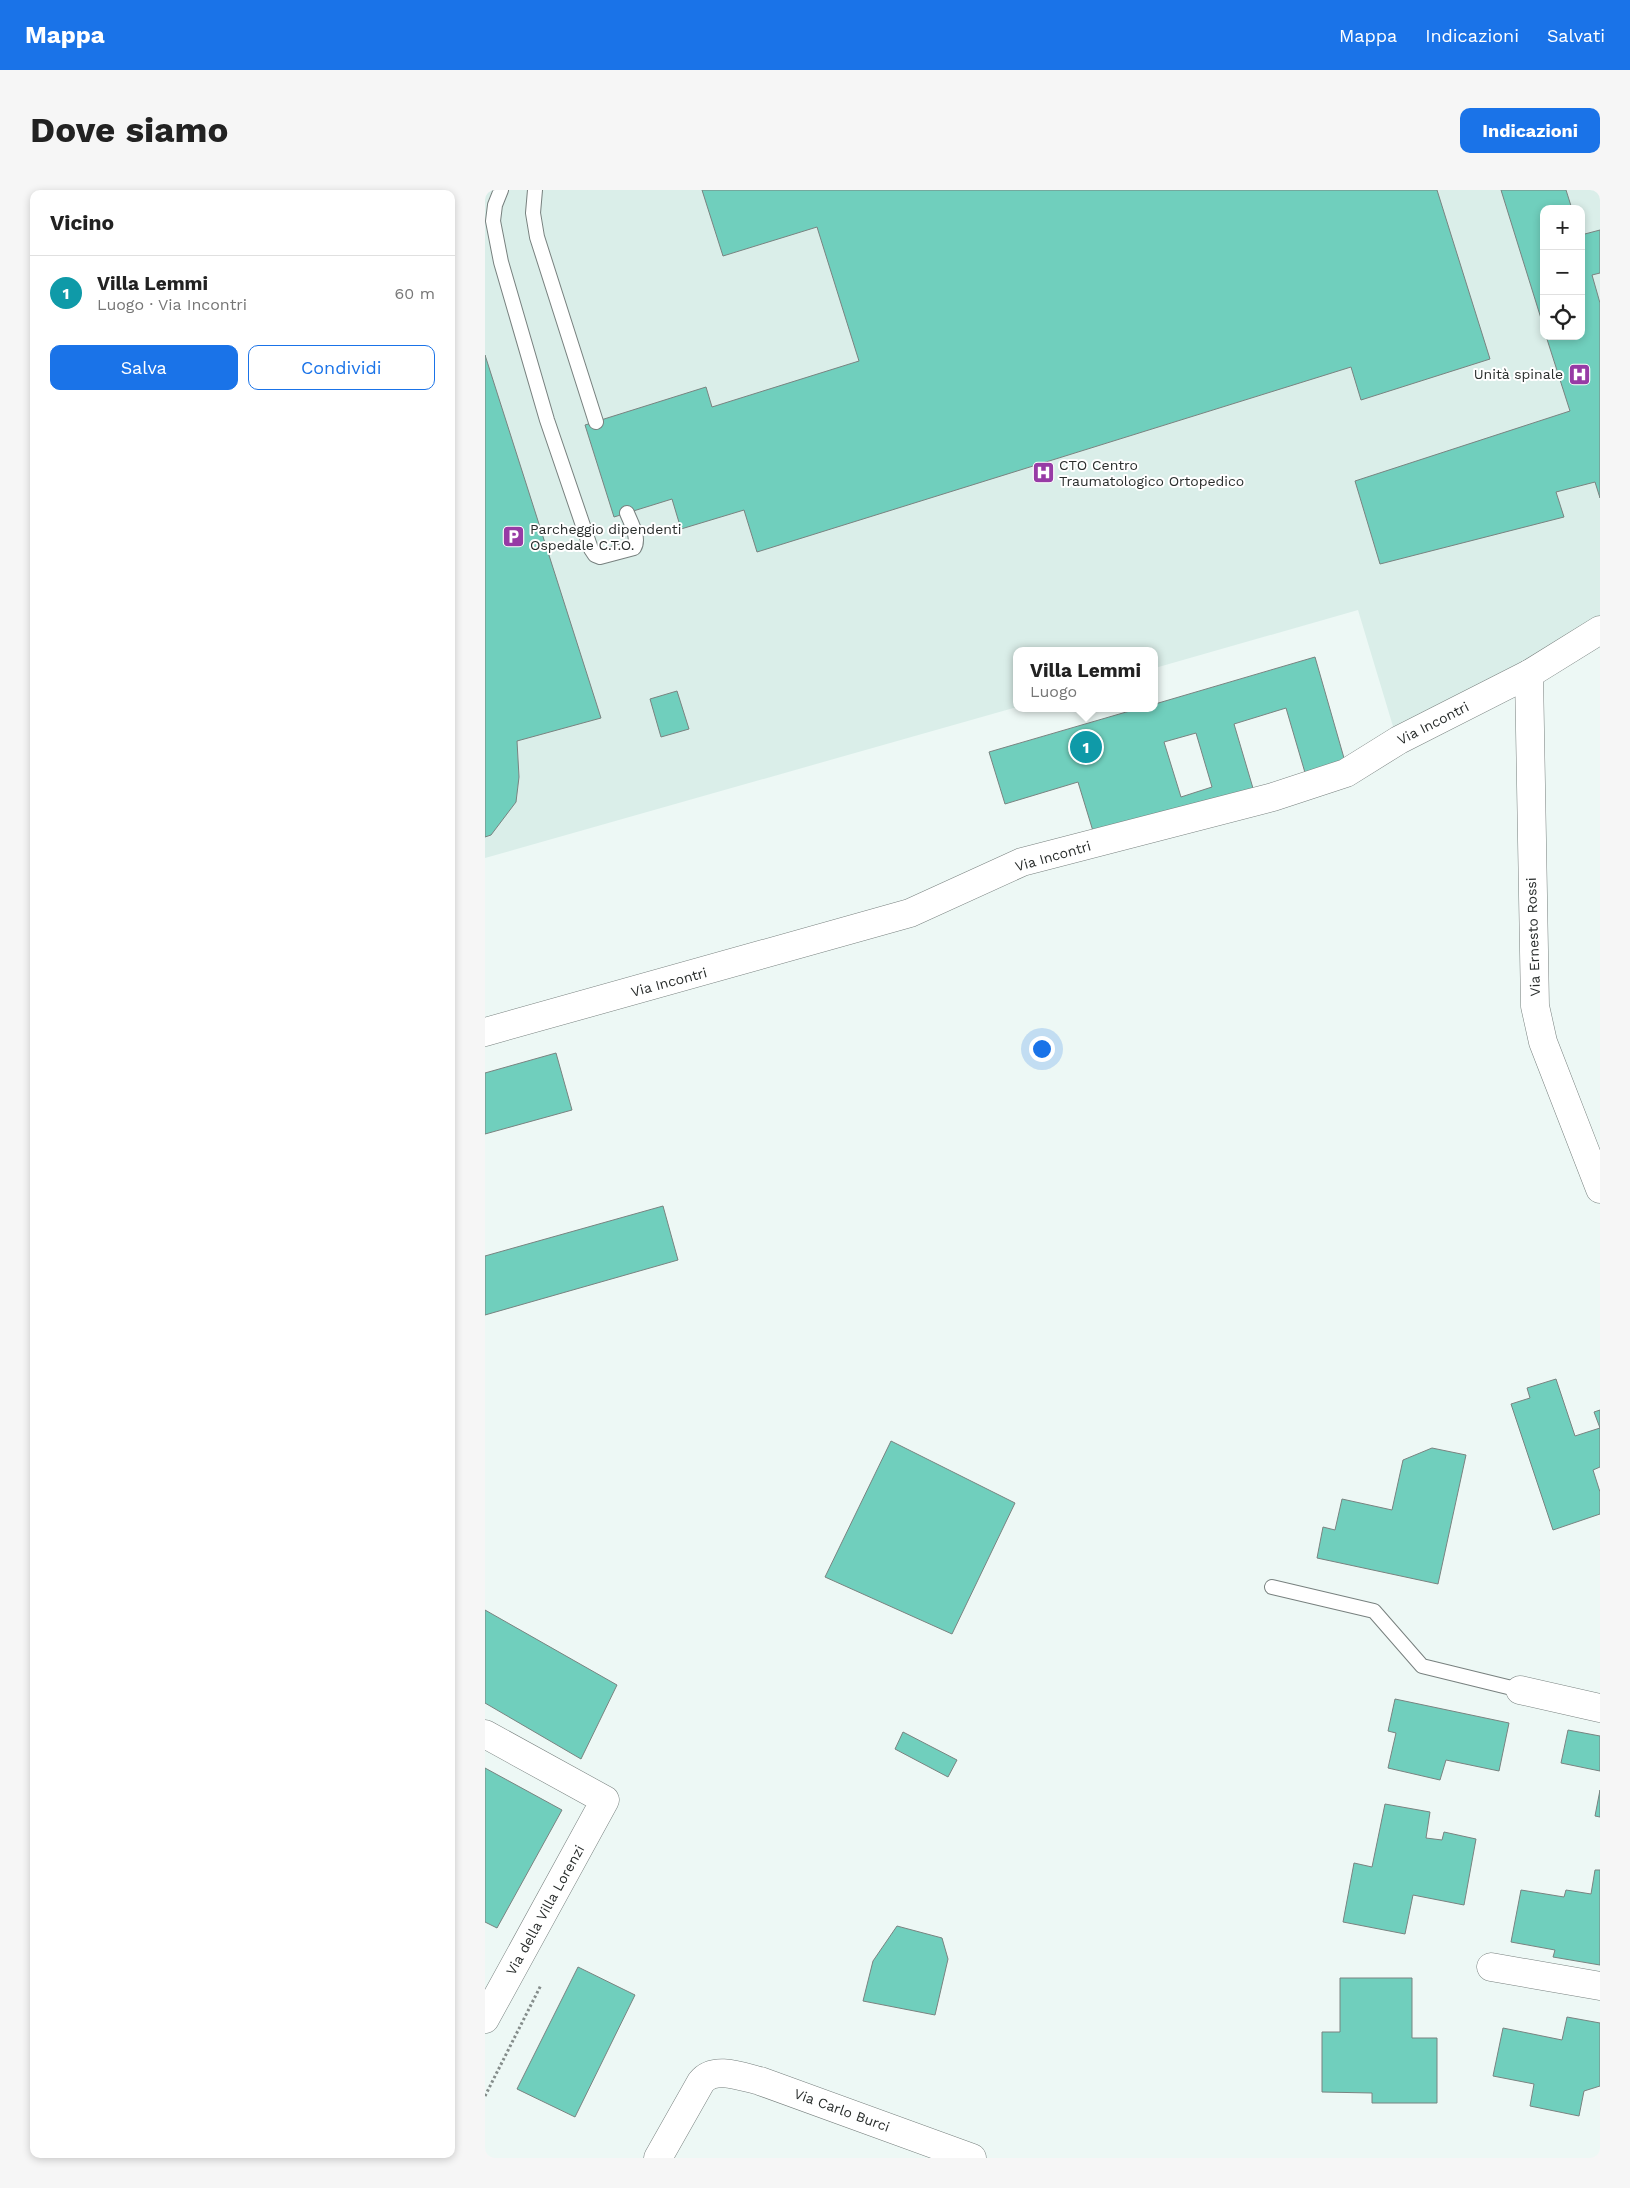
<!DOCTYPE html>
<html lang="it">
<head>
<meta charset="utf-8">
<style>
	body { margin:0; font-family:"Work Sans",sans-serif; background:#f6f6f6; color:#222 }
	.controls { position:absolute; right:15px; top:15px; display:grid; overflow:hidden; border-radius:10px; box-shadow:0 2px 8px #0003 }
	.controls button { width:45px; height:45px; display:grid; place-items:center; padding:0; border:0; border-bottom:1px solid #e0e0e0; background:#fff; color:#222; font:25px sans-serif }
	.you { position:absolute; left:556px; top:858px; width:18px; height:18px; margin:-12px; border:4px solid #fff; border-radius:50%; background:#1a73e8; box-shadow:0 0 0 8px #1a73e833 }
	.badge { display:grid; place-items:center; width:32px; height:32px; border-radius:50%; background:#1a73e8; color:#fff; font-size:16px; font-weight:700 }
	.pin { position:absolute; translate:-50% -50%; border:2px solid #fff; box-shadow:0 1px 5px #0006 }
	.popup { position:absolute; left:528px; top:457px; width:145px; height:65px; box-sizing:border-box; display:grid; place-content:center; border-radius:10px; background:#fff; filter:drop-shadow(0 1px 4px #0005); font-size:16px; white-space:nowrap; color:#767676 }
	.popup b { font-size:19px; color:#222 }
	.popup::after { content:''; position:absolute; left:50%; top:100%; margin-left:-10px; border:10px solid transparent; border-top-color:#fff }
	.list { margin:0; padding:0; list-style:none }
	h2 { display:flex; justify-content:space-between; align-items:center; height:65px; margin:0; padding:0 20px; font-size:21px }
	h2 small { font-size:16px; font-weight:400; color:#767676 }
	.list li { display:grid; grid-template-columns:32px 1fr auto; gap:15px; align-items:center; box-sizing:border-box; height:75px; padding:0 20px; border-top:1px solid #e0e0e0 }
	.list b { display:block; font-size:19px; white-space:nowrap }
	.list p { margin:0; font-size:16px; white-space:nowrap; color:#767676 }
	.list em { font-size:16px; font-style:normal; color:#767676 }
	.actions { display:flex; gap:10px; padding:15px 20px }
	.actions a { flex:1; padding:11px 0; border:1px solid #1a73e8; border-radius:10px; text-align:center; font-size:18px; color:#1a73e8 }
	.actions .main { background:#1a73e8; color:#fff }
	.icon { flex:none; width:28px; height:28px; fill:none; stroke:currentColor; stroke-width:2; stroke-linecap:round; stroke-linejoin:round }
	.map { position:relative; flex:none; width:1115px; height:1968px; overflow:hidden; border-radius:10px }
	header { display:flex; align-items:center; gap:30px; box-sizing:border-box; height:70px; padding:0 25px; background:#1a73e8; color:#fff }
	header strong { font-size:24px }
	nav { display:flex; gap:28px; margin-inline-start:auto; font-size:18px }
	.intro { display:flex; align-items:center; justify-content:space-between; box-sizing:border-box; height:120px; padding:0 30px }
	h1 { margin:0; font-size:35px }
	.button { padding:12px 22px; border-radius:10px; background:#1a73e8; color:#fff; font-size:18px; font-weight:700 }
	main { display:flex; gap:30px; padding:0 30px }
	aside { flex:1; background:#fff; border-radius:10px; box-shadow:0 2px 8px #0003 }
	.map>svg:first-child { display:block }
</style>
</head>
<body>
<header>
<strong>Mappa</strong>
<nav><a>Mappa</a><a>Indicazioni</a><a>Salvati</a></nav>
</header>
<div class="intro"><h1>Dove siamo</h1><a class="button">Indicazioni</a></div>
<main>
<aside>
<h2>Vicino<small></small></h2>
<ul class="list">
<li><span class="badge" style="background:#0f9aa8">1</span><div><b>Villa Lemmi</b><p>Luogo · Via Incontri</p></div><em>60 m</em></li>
</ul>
<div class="actions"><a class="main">Salva</a><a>Condividi</a></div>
</aside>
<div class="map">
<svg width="1115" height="1968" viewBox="0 0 1115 1968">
	<rect width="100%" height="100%" fill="#edf8f5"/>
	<!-- built -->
	<path fill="#daeee9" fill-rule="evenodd" d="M0,0H1115V433L910,543L873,420L670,478V461H532V517L0,668ZM1059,19H1096V146H1059Z"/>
	<!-- building -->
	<g fill="#70cfbd" stroke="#798380" fill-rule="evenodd">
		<path d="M217,0H952L1005,169L876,210L866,177L272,362L259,320L196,339L187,309L129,327L100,235L221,197L227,217L374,171L332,37L238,66Z"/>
		<path d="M1016,0H1081L1087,19H1059V138Z"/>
		<path d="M1115,40V83L1107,85L1115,113V308L1110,292L1071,302L1079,327L895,374L870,291L1085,221L1061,146H1096V45Z"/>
		<path d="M0,165L116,528L32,551L34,587L31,612L6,645L0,647Z"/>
		<path d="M830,467L861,575L821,586L801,518L749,534L770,605L611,651L593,592L520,614L504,562L655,518H670V514ZM711,543L727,597L696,607L679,552Z"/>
		<path d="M192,501L204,539L176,547L165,509Z"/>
		<path d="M71,863L87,920L0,944V883Z"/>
		<path d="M178,1016L193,1070L0,1125V1066Z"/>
		<path d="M1071,1189L1090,1246L1115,1238L1109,1222L1115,1220V1277L1108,1280L1115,1302V1324L1068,1340L1026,1214L1045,1208L1042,1198Z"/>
		<path d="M406,1251L530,1313L467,1444L340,1387Z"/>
		<path d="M947,1258L981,1265L953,1394L832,1368L838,1337L850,1340L857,1309L907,1320L918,1270Z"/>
		<path d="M0,1420L132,1495L96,1569L0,1513Z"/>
		<path d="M910,1509L1024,1533L1014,1581L961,1570L955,1590L903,1578L911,1543L903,1541Z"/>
		<path d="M1083,1540L1115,1546V1581L1076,1573Z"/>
		<path d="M418,1542L472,1570L463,1587L410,1559Z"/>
		<path d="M0,1578L77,1620L12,1738L0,1732Z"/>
		<path d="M1115,1600V1627L1110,1626Z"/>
		<path d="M900,1614L945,1622L941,1648L957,1650L959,1642L991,1649L979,1715L928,1705L920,1744L858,1732L869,1673L887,1677Z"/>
		<path d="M1110,1680H1115V1775L1068,1767L1070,1760L1026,1752L1036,1700L1079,1707L1081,1700L1106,1704Z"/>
		<path d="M412,1736L457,1748L463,1769L450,1825L378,1811L388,1771Z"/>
		<path d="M93,1777L150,1805L90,1927L32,1899Z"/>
		<path d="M855,1788H927V1848H952V1913H887V1903L837,1902V1842H855Z"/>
		<path d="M1082,1827L1115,1833V1896L1099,1901L1094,1926L1045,1916L1049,1894L1008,1886L1018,1838L1077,1850Z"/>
	</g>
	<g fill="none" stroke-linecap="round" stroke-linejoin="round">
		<defs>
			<g id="service">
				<path d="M16,0L10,15L8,31L16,72L62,230L106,359L110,365L115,367L149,358C155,348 146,333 142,323"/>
				<path d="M50,0L48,23L52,47L111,232"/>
				<path d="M787,1397L889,1421L937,1476L1035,1500"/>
			</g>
			<g id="minor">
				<path d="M1044,484L1050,816L1058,852L1115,999"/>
				<path d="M0,842L425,723L537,672L788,607L861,583L914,550L1044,484L1115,440"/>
				<path d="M1035,1500L1115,1518"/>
				<path d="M0,1544L120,1610L0,1829"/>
				<path d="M1006,1777L1115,1796"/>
				<path d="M173,1968L216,1892C229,1875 258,1887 275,1891L487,1968"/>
			</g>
		</defs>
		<!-- service casing -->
		<use href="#service" stroke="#78817f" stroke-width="16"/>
		<!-- minor casing -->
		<use href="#minor" stroke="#78817f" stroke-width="29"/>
		<!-- path -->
		<path stroke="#848c8a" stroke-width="3" stroke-dasharray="2.5 2.5" stroke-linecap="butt" d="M0,1906L56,1795"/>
		<!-- service -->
		<use href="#service" stroke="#fff" stroke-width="14"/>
		<!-- minor -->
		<use href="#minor" stroke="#fff" stroke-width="28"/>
	</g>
	<!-- icons -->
	<defs>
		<symbol id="hospital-square" viewBox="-11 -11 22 22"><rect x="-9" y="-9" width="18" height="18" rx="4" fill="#973ba5" stroke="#fff"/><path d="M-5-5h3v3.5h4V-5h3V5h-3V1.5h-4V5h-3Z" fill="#fff"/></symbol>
		<symbol id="parking-square" viewBox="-11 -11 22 22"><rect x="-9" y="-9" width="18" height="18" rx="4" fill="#973ba5" stroke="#fff"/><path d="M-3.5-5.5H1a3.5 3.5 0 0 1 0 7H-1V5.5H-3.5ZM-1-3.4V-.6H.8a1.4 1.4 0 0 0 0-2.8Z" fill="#fff"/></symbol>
	</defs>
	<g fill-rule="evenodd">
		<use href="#hospital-square" x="1082" y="172" width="25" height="25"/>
		<use href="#hospital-square" x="546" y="270" width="25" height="25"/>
		<use href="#parking-square" x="16" y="334" width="25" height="25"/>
	</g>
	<g text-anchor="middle" stroke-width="4" stroke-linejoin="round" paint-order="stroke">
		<!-- poi labels -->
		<g font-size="14" fill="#292d2c" stroke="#fff" text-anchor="start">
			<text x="1078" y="189" text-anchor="end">Unità spinale</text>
			<text x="574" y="280">CTO Centro<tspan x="574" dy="16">Traumatologico Ortopedico</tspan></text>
			<text x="45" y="344">Parcheggio dipendenti<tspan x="45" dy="16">Ospedale C.T.O.</tspan></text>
		</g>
		<!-- street labels -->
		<g font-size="14" fill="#292d2c" stroke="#fff">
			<text transform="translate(948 533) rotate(-27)" y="5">Via Incontri</text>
			<text transform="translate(568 666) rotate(-16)" y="5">Via Incontri</text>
			<text transform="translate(1048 747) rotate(-92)" y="5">Via Ernesto Rossi</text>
			<text transform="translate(184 792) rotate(-15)" y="5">Via Incontri</text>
			<text transform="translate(60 1720) rotate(-61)" y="5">Via della Villa Lorenzi</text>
			<text transform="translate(357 1920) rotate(20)" y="5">Via Carlo Burci</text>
		</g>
	</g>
</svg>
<div class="controls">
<button>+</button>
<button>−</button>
<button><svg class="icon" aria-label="locate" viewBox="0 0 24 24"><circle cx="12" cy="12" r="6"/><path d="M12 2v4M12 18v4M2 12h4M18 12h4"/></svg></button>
</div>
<div class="you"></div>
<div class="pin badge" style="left:601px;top:557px;background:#0f9aa8">1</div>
<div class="popup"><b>Villa Lemmi</b>Luogo</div>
</div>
</main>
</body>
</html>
